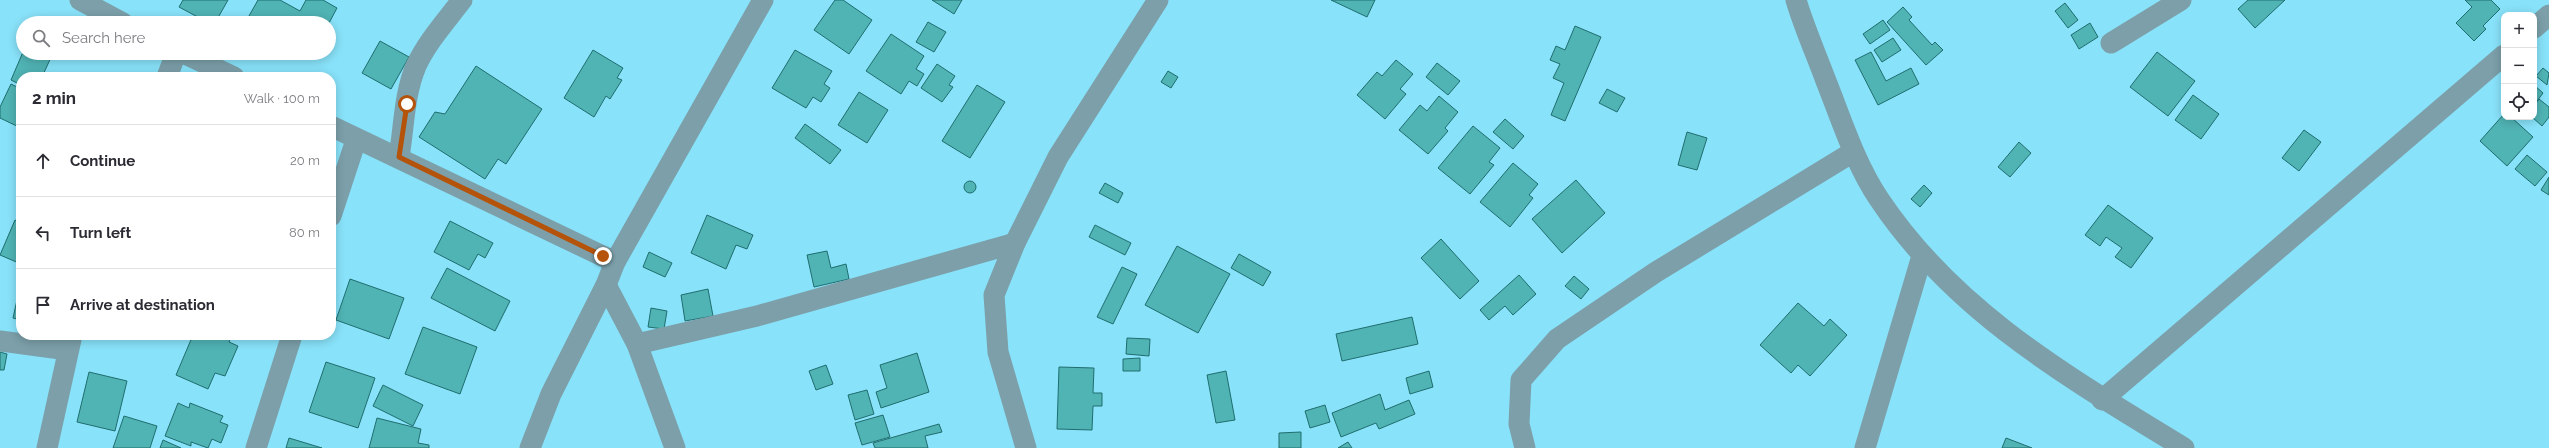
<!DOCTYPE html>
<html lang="en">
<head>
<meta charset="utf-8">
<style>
	body { margin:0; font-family:Raleway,sans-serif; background:#f7f7f7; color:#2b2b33 }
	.controls { position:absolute; right:12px; top:12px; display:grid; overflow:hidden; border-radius:8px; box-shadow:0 2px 10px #0003 }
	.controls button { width:36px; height:36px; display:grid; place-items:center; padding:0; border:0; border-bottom:1px solid #e1e1e2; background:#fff; color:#2b2b33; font:20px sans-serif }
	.stop { position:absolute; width:12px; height:12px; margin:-9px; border:3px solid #b45309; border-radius:50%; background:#fff }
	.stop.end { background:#b45309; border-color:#fff; box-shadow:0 1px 4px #0008 }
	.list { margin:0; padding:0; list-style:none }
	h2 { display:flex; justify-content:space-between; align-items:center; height:52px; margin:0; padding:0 16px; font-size:17px }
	h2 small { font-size:13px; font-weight:400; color:#7c7c81 }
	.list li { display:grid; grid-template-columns:26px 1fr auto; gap:12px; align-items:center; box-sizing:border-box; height:72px; padding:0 16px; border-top:1px solid #e1e1e2 }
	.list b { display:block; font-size:15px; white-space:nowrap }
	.list em { font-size:13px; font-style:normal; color:#7c7c81 }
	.icon { flex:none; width:22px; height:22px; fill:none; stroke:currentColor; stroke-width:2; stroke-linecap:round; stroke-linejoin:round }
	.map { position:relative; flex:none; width:2549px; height:448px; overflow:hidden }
	.search { position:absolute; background:#fff; box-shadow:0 2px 10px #0003; left:16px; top:16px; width:320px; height:44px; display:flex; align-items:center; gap:10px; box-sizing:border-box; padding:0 14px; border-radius:22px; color:#7c7c81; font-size:15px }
	.panel { position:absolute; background:#fff; box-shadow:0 2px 10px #0003; left:16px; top:72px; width:320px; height:268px; border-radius:16px }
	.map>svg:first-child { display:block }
</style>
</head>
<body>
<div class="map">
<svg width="2549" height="448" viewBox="0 0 2549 448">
	<rect width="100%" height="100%" fill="#88e2f9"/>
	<!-- building -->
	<g fill="#50b3b4" stroke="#1f6e6f">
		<path d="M183,0H228L215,23H209L179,7Z"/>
		<path d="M258,0H280L300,11L306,0H323L337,8L329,23H245Z"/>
		<path d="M835,0H843L872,20L849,54L814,30Z"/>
		<path d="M932,0H962L954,14Z"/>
		<path d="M1331,0H1375L1367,17Z"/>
		<path d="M2248,0H2285L2255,28L2238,9Z"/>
		<path d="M2465,0H2491L2500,9L2483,26L2486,29L2474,41L2456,23L2472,7Z"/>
		<path d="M2065,3L2078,20L2068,28L2055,11Z"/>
		<path d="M1903,7L1912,17L1909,20L1932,45L1935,42L1943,50L1926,65L1887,22Z"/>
		<path d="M37,17L51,23H35Z"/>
		<path d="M1883,20L1890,30L1870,44L1863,34Z"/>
		<path d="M928,22L946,32L934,52L916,42Z"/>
		<path d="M2090,23L2098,37L2079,49L2071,35Z"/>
		<path d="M1575,26L1601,37L1565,121L1551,115L1564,83L1553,78L1560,64L1550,60L1556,46L1565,50Z"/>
		<path d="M891,34L924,56L916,69L924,74L917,86L909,81L901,94L866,71Z"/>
		<path d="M1893,38L1901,50L1882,62L1874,50Z"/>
		<path d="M380,41L409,57L391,89L362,73Z"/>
		<path d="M593,50L623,68L617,78L622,80L610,99L606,96L594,117L564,98Z"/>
		<path d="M795,50L832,71L824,84L830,88L821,102L813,97L806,108L772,88Z"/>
		<path d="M23,52L53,53L42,77H21V85L11,80Z"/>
		<path d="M1871,52L1886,81L1911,68L1919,84L1878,105L1855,60Z"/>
		<path d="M2157,52L2195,81L2168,116L2130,87Z"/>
		<path d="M275,53H285L283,57Z"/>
		<path d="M1396,60L1413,74L1400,89L1406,94L1385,119L1357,95L1377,72L1382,76Z"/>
		<path d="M1437,63L1460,81L1448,95L1426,77Z"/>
		<path d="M937,64L955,76L949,85L953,87L942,102L921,88Z"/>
		<path d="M476,66L542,109L506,164L498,159L485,179L419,137L435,112L445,114Z"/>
		<path d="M2543,68L2549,73L2547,85L2536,76Z"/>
		<path d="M1168,71L1178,77L1171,88L1161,82Z"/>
		<path d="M11,84L21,89V128L0,118V107Z"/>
		<path d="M977,85L1005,102L970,158L942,141Z"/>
		<path d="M2534,85L2543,93L2537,101L2534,98Z"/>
		<path d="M1607,89L1625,98L1617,112L1599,103Z"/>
		<path d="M859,92L888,110L867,143L838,125Z"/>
		<path d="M2193,95L2219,114L2201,139L2175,120Z"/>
		<path d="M1439,96L1458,112L1445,128L1448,131L1428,154L1399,130L1420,105L1427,111Z"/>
		<path d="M2539,99L2549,107V117L2542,126L2532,117H2534V106Z"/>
		<path d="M2504,114V117H2511L2533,137L2507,166L2480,141Z"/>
		<path d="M1505,119L1524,136L1513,149L1493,132Z"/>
		<path d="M805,124L841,150L830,164L795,138Z"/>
		<path d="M1473,126L1500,148L1489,162L1494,165L1470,194L1438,168Z"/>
		<path d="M2304,130L2321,142L2299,171L2282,158Z"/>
		<path d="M1687,132L1707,138L1697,170L1678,165Z"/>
		<path d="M2019,142L2031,153L2010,177L1998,167Z"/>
		<path d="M2527,155L2547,172L2535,186L2515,169Z"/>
		<path d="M1513,163L1538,184L1529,195L1533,198L1510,227L1480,202Z"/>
		<path d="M2549,177V195L2541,190Z"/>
		<path d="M1576,180L1605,213L1562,253L1532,219Z"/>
		<circle cx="970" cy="187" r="6"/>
		<path d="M1105,183L1123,193L1118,203L1099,193Z"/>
		<path d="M1924,185L1932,193L1920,207L1911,199Z"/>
		<path d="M2108,205L2153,238L2131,268L2115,257L2122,248L2106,237L2100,246L2085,235Z"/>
		<path d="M707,215L753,235L747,249L736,245L726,269L691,253Z"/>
		<path d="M15,220L21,223V264L0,255Z"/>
		<path d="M450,221L493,243L485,258L478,254L469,270L434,252Z"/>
		<path d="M1095,225L1131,243L1125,255L1089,237Z"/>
		<path d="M1441,239L1479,281L1460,299L1421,258Z"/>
		<path d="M1177,246L1230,274L1198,333L1145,305Z"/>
		<path d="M827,251L831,268L846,264L849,279L814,287L807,255Z"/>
		<path d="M649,252L672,263L665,277L643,267Z"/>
		<path d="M1239,254L1271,272L1263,286L1231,268Z"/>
		<path d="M1122,267L1137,274L1113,324L1097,317Z"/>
		<path d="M447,268L510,301L495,331L431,298Z"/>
		<path d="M1519,275L1536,294L1513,315L1505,306L1489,320L1480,310Z"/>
		<path d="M1574,276L1589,289L1581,299L1565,286Z"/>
		<path d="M350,279L404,298L389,339L336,320Z"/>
		<path d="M708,289L713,316L685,321L681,295Z"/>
		<path d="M17,300L21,301V320L13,318Z"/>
		<path d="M1798,303L1824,326L1830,319L1847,335L1810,376L1798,365L1791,373L1760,345Z"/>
		<path d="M651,308L667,311L664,329L648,327Z"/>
		<path d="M1412,317L1418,344L1342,361L1336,334Z"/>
		<path d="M423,327L477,347L460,394L405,374Z"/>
		<path d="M193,335H232L229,342L238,346L225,376L215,373L208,389L176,375Z"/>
		<path d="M1127,338L1150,339L1149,356L1126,354Z"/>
		<path d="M0,352L7,354L4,370H0Z"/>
		<path d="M917,353L929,392L881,408L876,392L887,388L880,365Z"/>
		<path d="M1140,358V371H1123V359Z"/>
		<path d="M326,362L375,378L358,428L309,412Z"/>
		<path d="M826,365L833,384L816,390L809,371Z"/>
		<path d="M1059,367L1094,368L1093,393H1102V406H1093L1092,430L1057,429Z"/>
		<path d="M1226,371L1235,420L1216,423L1207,375Z"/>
		<path d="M1429,371L1433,387L1410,394L1406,378Z"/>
		<path d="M89,372L127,381L115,431L77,422Z"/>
		<path d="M383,385L423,405L413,426L373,406Z"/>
		<path d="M867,390L874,414L855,420L848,395Z"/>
		<path d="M1380,394L1385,410L1409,400L1415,414L1379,429L1376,423L1341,437L1332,413Z"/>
		<path d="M178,403L189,408L190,403L223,416L220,422L228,425L221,443L212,439L208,448L191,442V446L165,436Z"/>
		<path d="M1325,405L1330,422L1310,428L1305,411Z"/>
		<path d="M883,415L890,437L862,445L855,423Z"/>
		<path d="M124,416L157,426L150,448H113Z"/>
		<path d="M377,418L421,429L418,443L429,445V448H369Z"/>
		<path d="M939,424L942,432L925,436L928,448H875L873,443Z"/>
		<path d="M1301,432V448H1279V433Z"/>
		<path d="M289,438L322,448H286Z"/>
		<path d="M2006,438L2032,448H2002Z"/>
		<path d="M163,440L181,448H160Z"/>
		<path d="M1348,442L1352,448H1338Z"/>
	</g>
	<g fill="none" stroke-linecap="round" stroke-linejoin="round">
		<!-- street -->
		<g stroke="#7c9fa9" stroke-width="21">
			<path d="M80,0L123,23"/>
			<path d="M1796,0C1804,27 1816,54 1826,81C1842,121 1855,163 1879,199C1955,313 2070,378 2184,448"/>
			<path d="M2534,28L2549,15"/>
			<path d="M2111,43L2181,0"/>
			<path d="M183,53L234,77"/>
			<path d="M167,77L176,53"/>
			<path d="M331,126L615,262"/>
			<path d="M399,157C404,128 404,94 416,66C427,42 446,21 462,0"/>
			<path d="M331,216L356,140"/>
			<path d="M606,285L637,344L675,448"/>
			<path d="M0,341L68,350"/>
			<path d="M637,344L757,316L1015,243"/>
			<path d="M2102,400L2504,55"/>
			<path d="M47,448L72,335"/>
			<path d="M256,448L292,335"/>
			<path d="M530,448L551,394L606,285L615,262L763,0"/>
			<path d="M1026,448L998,352L994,295L1015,243L1058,157L1158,0"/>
			<path d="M1525,448L1519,424L1521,380L1557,339L1656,272L1853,152"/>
			<path d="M1865,448L1922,256"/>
		</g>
	</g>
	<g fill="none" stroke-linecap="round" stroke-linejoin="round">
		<!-- route -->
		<path stroke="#b45309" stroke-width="5" d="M407,104L399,157L603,256"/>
	</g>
</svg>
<div class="controls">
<button>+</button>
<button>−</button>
<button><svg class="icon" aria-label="locate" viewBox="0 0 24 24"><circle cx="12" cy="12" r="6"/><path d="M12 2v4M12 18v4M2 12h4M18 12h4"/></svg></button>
</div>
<div class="stop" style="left:407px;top:104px"></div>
<div class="stop end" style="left:603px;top:256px"></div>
<div class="search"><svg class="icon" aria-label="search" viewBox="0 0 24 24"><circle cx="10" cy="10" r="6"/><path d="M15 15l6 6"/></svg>Search here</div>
<section class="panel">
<h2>2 min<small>Walk · 100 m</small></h2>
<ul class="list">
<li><svg class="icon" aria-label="ahead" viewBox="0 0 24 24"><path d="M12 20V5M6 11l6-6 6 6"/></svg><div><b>Continue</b></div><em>20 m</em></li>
<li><svg class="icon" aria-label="left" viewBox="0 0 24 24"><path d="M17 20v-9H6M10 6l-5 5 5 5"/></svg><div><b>Turn left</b></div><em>80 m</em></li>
<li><svg class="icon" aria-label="arrive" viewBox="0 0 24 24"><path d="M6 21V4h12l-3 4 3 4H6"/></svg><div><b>Arrive at destination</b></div></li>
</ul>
</section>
</div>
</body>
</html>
